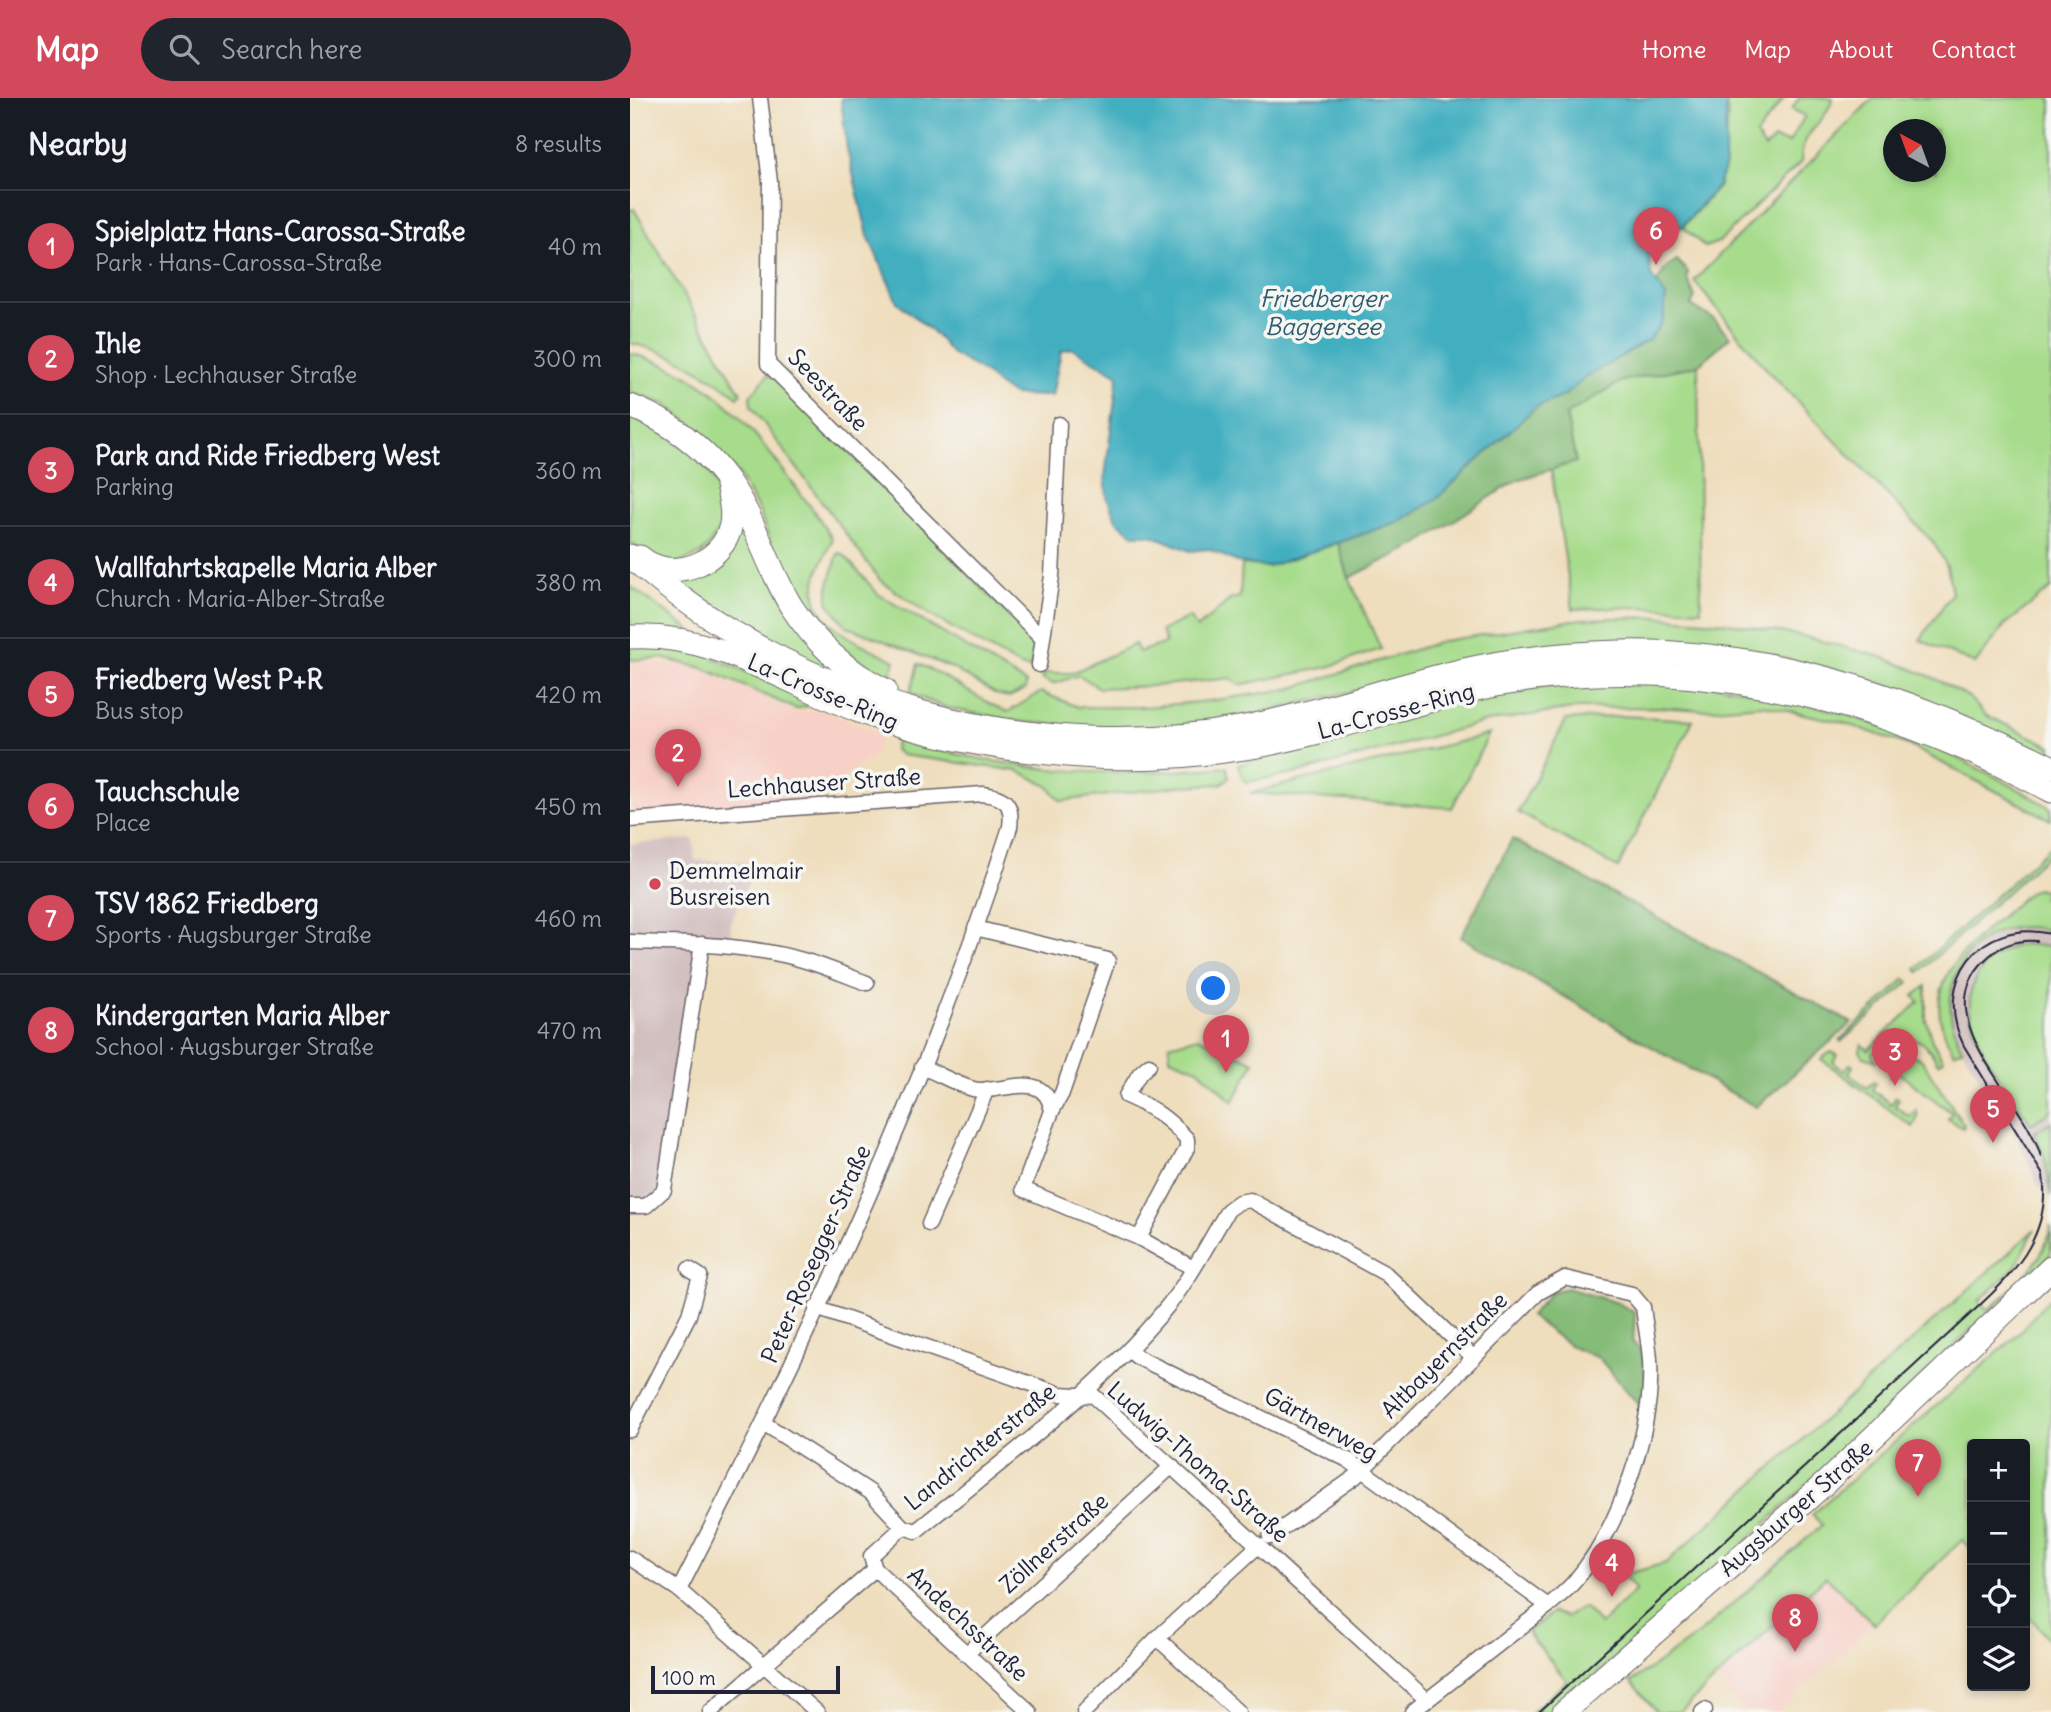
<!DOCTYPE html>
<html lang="en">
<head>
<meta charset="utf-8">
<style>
	body { margin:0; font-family:Delius,sans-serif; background:#20242c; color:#f1f3f6 }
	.controls { position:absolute; right:21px; bottom:21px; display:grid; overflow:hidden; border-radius:7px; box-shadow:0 4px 10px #0003 }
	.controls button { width:63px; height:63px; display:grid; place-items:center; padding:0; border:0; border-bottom:2px solid #363941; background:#171b24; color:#f1f3f6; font:35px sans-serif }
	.compass { position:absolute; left:1253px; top:21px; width:63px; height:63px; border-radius:50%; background:#171b24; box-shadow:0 4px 10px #0003; rotate:319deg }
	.scale { position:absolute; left:21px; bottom:18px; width:189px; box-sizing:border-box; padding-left:7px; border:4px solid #22223b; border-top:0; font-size:19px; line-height:24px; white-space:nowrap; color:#22223b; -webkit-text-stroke:5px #f6f6f2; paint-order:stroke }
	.you { position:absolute; left:584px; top:891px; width:24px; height:24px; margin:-18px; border:5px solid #fff; border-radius:50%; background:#1a73e8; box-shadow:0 0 0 10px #1a73e833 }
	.badge { display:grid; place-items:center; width:46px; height:46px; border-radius:50%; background:#d1495b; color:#fff; font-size:23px; font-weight:700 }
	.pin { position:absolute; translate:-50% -58px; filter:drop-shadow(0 2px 4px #0008) }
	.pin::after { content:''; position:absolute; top:37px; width:24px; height:21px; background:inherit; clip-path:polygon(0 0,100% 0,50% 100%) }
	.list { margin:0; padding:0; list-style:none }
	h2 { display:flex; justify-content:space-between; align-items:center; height:91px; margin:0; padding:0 28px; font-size:30px }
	h2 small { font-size:23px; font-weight:400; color:#9ea1a6 }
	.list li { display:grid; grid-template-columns:46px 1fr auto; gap:21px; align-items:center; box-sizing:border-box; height:112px; padding:0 28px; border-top:2px solid #363941 }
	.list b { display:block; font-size:26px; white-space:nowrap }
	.list p { margin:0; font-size:23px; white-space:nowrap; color:#9ea1a6 }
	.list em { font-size:23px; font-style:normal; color:#9ea1a6 }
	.icon { flex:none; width:38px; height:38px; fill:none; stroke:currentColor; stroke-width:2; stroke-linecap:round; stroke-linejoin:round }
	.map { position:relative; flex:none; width:1421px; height:1614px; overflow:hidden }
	header { display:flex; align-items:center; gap:42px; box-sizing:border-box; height:98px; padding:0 35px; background:#d1495b; color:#fff }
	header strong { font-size:33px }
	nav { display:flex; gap:38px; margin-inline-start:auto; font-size:24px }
	.search { width:490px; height:63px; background:#20242c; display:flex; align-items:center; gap:18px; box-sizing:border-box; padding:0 24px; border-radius:38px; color:#9ea1a6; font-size:26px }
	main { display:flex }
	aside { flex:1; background:#171b24 }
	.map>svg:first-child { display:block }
</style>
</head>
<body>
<header>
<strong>Map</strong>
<div class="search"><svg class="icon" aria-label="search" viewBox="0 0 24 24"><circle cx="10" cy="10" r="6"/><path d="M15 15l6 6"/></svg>Search here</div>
<nav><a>Home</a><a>Map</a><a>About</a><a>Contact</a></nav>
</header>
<main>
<aside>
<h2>Nearby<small>8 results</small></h2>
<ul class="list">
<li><span class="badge">1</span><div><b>Spielplatz Hans-Carossa-Straße</b><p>Park · Hans-Carossa-Straße</p></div><em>40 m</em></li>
<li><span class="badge">2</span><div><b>Ihle</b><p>Shop · Lechhauser Straße</p></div><em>300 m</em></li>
<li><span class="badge">3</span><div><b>Park and Ride Friedberg West</b><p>Parking</p></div><em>360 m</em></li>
<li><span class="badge">4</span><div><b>Wallfahrtskapelle Maria Alber</b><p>Church · Maria-Alber-Straße</p></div><em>380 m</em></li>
<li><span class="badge">5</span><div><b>Friedberg West P+R</b><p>Bus stop</p></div><em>420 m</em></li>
<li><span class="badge">6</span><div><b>Tauchschule</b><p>Place</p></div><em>450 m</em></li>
<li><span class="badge">7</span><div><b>TSV 1862 Friedberg</b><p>Sports · Augsburger Straße</p></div><em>460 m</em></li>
<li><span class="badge">8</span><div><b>Kindergarten Maria Alber</b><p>School · Augsburger Straße</p></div><em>470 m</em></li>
</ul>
</aside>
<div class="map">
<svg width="1421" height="1614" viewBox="0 0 1421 1614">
	<rect width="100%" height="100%" fill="#f6f6f2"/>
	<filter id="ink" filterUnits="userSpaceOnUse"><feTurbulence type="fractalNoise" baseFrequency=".0143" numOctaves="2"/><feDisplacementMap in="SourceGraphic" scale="14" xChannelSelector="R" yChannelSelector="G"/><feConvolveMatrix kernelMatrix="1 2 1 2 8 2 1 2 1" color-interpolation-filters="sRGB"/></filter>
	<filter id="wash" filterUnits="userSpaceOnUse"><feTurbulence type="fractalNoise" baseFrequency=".00686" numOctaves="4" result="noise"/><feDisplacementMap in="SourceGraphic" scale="28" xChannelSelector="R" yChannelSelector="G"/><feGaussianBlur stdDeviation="1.57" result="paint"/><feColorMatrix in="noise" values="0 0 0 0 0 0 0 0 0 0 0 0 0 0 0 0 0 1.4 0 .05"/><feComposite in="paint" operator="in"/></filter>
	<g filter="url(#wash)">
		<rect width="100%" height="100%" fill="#efdebd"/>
		<!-- built -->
		<g fill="#f7d1c7">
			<path d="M0,563L52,566L76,574L166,615L186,611L252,635L246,656L185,700L0,715Z"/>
			<path d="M1196,1479L1244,1526L1148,1614H1116L1087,1582Z"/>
		</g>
		<!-- industrial -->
		<g fill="#d2bfc0">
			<path d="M63,741L65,762L127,765L101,823L100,842L74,841L34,1091L24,1102L0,1106V746Z"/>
			<path d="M1386,830L1421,833V1100L1408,1088L1388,1040L1332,951L1323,933L1319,915L1321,889L1335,860L1354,842Z"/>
		</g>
		<!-- green -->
		<g fill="#a7dc8c" stroke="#647f64" stroke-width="2" fill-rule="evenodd">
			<path d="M1096,0H1154L1126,37L1135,50L1144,41L1159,45L1175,18L1162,11L1169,0H1203C1193,30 1172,30 1171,64L1089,144L1075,149L1053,129L1089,88L1098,19Z"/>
			<path d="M1243,0H1421V490L1375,527L1345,566L1290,542L1322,495L1317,468L1303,444L1139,274L1064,183ZM1264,32H1306V74H1264Z"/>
			<path d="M4,111L111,295L108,299C74,273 42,254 0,245V112Z"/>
			<path d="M0,255C80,277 110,315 158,379C173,399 190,419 202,441C198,454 191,465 187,477C172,526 232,545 265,563L260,579L249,575L222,557L176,516L142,449L130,415L107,374L71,333L35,306L0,295Z"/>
			<path d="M1068,267L1071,512L1006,509L943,511L921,371L946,364L936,317L992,283Z"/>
			<path d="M138,277L149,282L401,540L404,550L400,570L390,568L298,516L250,482L121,308L120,298Z"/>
			<path d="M0,318C35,334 78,359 92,397C104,428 72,465 42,465C25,466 12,453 0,443Z"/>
			<path d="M108,405L135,469L234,588L154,552L35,477L58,476Z"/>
			<path d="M708,445L719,480L751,551L698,569L609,587L601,580L524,588L469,590L449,577L423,586L412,580L415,575H442L505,546L509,554L536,545L531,533L559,519L567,530L601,501L610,499L612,466L637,469Z"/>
			<path d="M208,455L214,457L248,496L396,585V591L379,599L366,596L322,570L216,528L198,504V490Z"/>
			<path d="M0,488L68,538L0,530Z"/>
			<path d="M1027,519L1099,525L1172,538L1252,559L1304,580L1339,599L1355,617L1421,648V660L1272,594L1220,575L1126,554L1068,548L733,591L605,620L535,629L471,630L391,624L317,610L280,596L288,566C320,579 346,601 378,614L411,594L448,609H514L579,603L659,591L813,543L951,521Z"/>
			<path d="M0,543L52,546L188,605L166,611L73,570L31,560L0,562Z"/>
			<path d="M1025,583C1053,585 1082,586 1110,591C1220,610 1326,653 1421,710V722L1278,647L1211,624L1132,607L1070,612L1027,609L949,610L855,624L664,676L617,684L613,681L608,667L827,603L929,586Z"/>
			<path d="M993,618L1063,622L988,770L888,714L936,622Z"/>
			<path d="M859,636L822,710L620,695L849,639Z"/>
			<path d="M266,641C384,674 475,681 597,669L599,680L591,686L549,688L431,703L418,688L389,673L271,657L265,652Z"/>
			<path d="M1421,748V754L1289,874L1286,871Z"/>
			<path d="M1407,790L1417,793L1412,800L1421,807V833C1346,812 1297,885 1332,951L1324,955C1277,880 1352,839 1399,794Z"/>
			<path d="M1394,846L1421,849V1013L1401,1026C1376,985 1317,923 1349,875C1360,858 1375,850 1394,846Z"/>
			<path d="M1275,881L1279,884L1211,944L1210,942Z"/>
			<path d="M1296,888V922L1302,943L1313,962L1308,965C1298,948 1289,935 1269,944L1263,937L1242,956L1246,963L1233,959L1230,953L1232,946L1238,952L1289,904L1284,898Z"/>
			<path d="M568,939L624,964L603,1004L568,971L540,960L539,947Z"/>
			<path d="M1201,954L1208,957L1203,964L1214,973L1220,966L1223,968L1219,976L1237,990L1243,983L1246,985L1242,992L1261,1006L1266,999L1269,1001L1265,1008L1280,1019L1286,1012L1288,1019L1283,1029L1191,961Z"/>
			<path d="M1280,956L1291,961L1334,1027L1333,1030L1318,1021L1322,1015L1267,974L1260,979L1261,968Z"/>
			<path d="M1421,1024V1097L1415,1060L1404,1034Z"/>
			<path d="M1421,1128V1155L1418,1159L1116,1444L923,1614H902L937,1583L897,1534L923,1514L936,1519L954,1509L970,1526L1006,1492L993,1477L1036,1465L1405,1131L1386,1168L1349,1203L1358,1212C1384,1188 1415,1166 1421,1128Z"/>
			<path d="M1421,1199V1544L1395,1513V1346H1342V1452L1332,1442L1244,1526L1196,1479L1050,1614H1027L1001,1584L1070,1535L1192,1427L1182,1416L1382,1242Z"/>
		</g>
		<!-- forest -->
		<g fill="#85bc78" stroke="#546f5a" stroke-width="2">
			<path d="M1047,162L1058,174L1057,180L1065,199L1061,207L1084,221L1100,239L1068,267L992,283L936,317L946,364L887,382L786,447L719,480L708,445L767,424L804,403L906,309L934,298L955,280L1020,241L1033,223L1036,198L1027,184L1037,168Z"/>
			<path d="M882,741L1222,925L1126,1009L831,839Z"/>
			<path d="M937,1190L988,1205L1005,1215L1003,1245L1011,1251L1016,1281L1009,1307L969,1260L942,1249L900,1218L921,1194Z"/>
		</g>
		<!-- water -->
		<path fill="#42afc0" stroke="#32687e" stroke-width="2" d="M211,0H1096L1095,67L1088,88L1043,138L1019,155L1021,177L1036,198L1033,223L1020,241L955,280L934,298L906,309L804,403L767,424L637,469L607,464L578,451L560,453L521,437H504L486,422L477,399L475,378L488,277L442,250L431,253L422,298L384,297L369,288L355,275L321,255L307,238L267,204L238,138L217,51Z"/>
	</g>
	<g filter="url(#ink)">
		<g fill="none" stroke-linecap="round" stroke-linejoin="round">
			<defs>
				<g id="street">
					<path d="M130,0L140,84L138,266L412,540"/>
					<path d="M409,567L422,478L429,326"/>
					<path d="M0,722L353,696C376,699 383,706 380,729C296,992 175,1247 49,1492"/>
					<path d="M345,830L478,862L432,995L422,1013"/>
					<path d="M0,844C58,846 120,846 176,863C197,869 217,878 237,885"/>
					<path d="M292,969C309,976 326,986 343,991C369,998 414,968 422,1013L393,1091L509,1140L563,1170"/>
					<path d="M0,1108H16L34,1092L72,846"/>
					<path d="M299,1126L357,991"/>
					<path d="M509,1140L557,1050V1041C539,1021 522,1009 496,998L510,975L519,967"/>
					<path d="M186,1210L430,1296L464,1298L797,1602"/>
					<path d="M499,1252L507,1259L718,1362L918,1508"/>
					<path d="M135,1326L240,1394L273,1429"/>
					<path d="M0,1332L59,1217L70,1178L59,1171"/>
					<path d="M640,1439L725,1379L908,1195L935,1180L1002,1196L1013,1209C1015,1227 1019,1245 1020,1262C1024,1331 989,1432 944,1484C927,1503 906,1517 887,1532C852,1559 817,1587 782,1614"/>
					<path d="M0,1460L49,1492L187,1614"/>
					<path d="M245,1471L400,1614"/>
					<path d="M527,1540L608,1614"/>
					<path d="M336,1556L542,1368"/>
					<path d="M80,1614L245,1471L241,1458L273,1429L286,1433C372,1363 465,1296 536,1210C560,1181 578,1145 598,1112L609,1104L620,1102L756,1176L844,1260"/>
					<path d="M454,1614L527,1540L629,1447"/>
					<path d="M1072,1614L1075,1612"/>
				</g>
				<g id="primary">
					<path d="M0,308C52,328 94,366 118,417C133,447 144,480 161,508C185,545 216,573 255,592"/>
					<path d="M0,458C162,604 400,669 615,629C687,615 756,591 826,574C879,561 936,555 990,554C1144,551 1285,601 1421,669"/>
					<path d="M10,459C41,486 94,466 101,426C103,413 100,400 97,387"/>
					<path d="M0,539C85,534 154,584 229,613C297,639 367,651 438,657C499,663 562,659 622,649C695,636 765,610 837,593C1038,547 1243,596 1421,693"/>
					<path d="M934,1614L1192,1388L1421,1170"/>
				</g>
			</defs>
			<!-- street casing -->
			<use href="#street" stroke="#6a6468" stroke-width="17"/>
			<!-- primary casing -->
			<use href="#primary" stroke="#6a6468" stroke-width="25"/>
			<!-- street -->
			<use href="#street" stroke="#fff" stroke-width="14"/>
			<!-- primary -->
			<use href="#primary" stroke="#fff" stroke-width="23"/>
			<!-- tram -->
			<g stroke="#22223b" stroke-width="2">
				<path d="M1407,843C1387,841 1368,848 1354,863C1295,923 1396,1000 1411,1059"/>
				<path d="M909,1614L1350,1207C1388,1172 1421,1133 1413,1077L1334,948C1302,884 1349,819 1421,836"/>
			</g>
		</g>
	</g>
	<!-- markers -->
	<circle fill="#d1495b" stroke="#f6f6f2" stroke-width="2.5" cx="25" cy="786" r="7"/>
	<g text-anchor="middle" stroke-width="7" stroke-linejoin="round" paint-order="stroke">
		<!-- street labels -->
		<g font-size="23" fill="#22223b" stroke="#f6f6f2">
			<text transform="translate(198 292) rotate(46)" y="8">Seestraße</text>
			<text transform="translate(193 594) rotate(23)" y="8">La-Crosse-Ring</text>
			<text transform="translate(766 613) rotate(-15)" y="8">La-Crosse-Ring</text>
			<text transform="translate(194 685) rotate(-4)" y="8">Lechhauser Straße</text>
			<text transform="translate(186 1156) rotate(-66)" y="8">Peter-Rosegger-Straße</text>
			<text transform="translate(814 1257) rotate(-45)" y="8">Altbayernstraße</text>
			<text transform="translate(691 1326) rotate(29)" y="8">Gärtnerweg</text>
			<text transform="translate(350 1349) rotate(-39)" y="8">Landrichterstraße</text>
			<text transform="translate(568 1364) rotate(41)" y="8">Ludwig-Thoma-Straße</text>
			<text transform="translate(1166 1410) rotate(-41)" y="8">Augsburger Straße</text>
			<text transform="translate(424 1445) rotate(-42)" y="8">Zöllnerstraße</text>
			<text transform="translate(338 1526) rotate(43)" y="8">Andechsstraße</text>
		</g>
		<!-- poi labels -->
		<g font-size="23" fill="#22223b" stroke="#f6f6f2" text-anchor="start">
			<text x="39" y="781">Demmelmair<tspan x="39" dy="26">Busreisen</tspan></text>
		</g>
		<!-- water labels -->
		<g font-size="24" font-style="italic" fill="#2f5a70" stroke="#f6f6f2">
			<text x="693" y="209">Friedberger<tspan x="693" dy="28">Baggersee</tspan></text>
		</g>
	</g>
</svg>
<div class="controls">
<button>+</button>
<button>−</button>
<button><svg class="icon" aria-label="locate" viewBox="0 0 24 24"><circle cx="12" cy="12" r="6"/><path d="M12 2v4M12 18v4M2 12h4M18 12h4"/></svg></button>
<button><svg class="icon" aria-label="layers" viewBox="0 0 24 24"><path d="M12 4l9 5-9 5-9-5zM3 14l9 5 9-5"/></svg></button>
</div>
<svg class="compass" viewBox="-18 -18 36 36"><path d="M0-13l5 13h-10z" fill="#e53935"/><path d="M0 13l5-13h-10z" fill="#9ea1a6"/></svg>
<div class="scale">100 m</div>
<div class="you"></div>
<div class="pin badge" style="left:596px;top:975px">1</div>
<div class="pin badge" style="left:48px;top:689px">2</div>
<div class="pin badge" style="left:1265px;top:988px">3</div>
<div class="pin badge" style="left:982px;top:1499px">4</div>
<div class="pin badge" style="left:1363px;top:1045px">5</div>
<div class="pin badge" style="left:1026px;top:167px">6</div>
<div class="pin badge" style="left:1288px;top:1399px">7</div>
<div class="pin badge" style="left:1165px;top:1554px">8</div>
</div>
</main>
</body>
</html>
